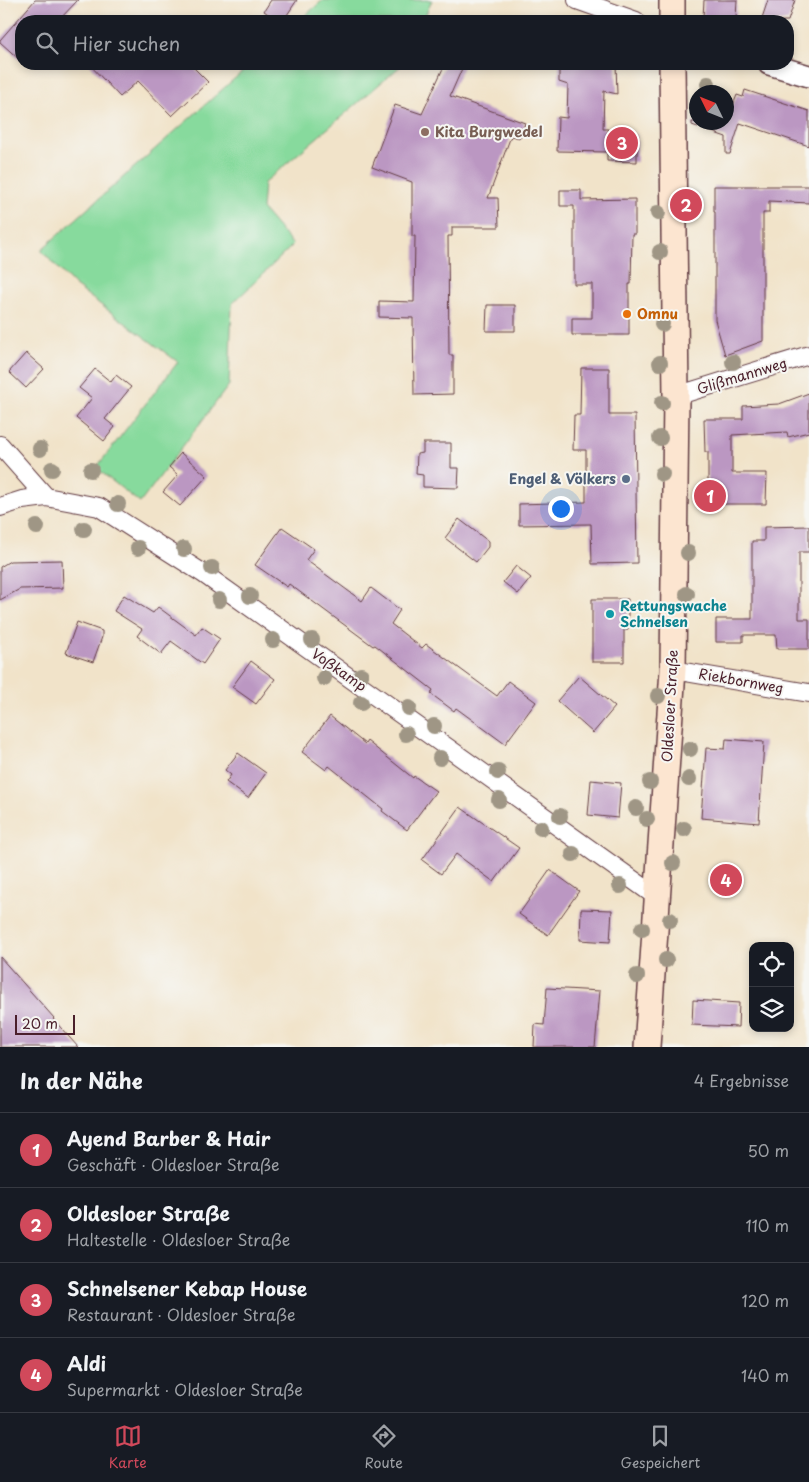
<!DOCTYPE html>
<html lang="de">
<head>
<meta charset="utf-8">
<style>
	body { margin:0; font-family:"Playpen Sans",sans-serif; background:#20242c; color:#f1f3f6 }
	.controls { position:absolute; right:15px; bottom:15px; display:grid; overflow:hidden; border-radius:10px; box-shadow:0 2px 8px #0003 }
	.controls button { width:45px; height:45px; display:grid; place-items:center; padding:0; border:0; border-bottom:1px solid #363941; background:#171b24; color:#f1f3f6; font:25px sans-serif }
	.compass { position:absolute; left:689px; top:85px; width:45px; height:45px; border-radius:50%; background:#171b24; box-shadow:0 2px 8px #0003; rotate:313deg }
	.scale { position:absolute; left:15px; bottom:12px; width:60px; box-sizing:border-box; padding-left:5px; border:2px solid #4a1f2b; border-top:0; font-size:14px; line-height:18px; white-space:nowrap; color:#4a1f2b; -webkit-text-stroke:4px #f6f6f2; paint-order:stroke }
	.you { position:absolute; left:560px; top:508px; width:18px; height:18px; margin:-12px; border:4px solid #fff; border-radius:50%; background:#1a73e8; box-shadow:0 0 0 8px #1a73e833 }
	.badge { display:grid; place-items:center; width:32px; height:32px; border-radius:50%; background:#d1495b; color:#fff; font-size:16px; font-weight:700 }
	.pin { position:absolute; translate:-50% -50%; border:2px solid #fff; box-shadow:0 1px 5px #0006 }
	.list { margin:0; padding:0; list-style:none }
	h2 { display:flex; justify-content:space-between; align-items:center; height:65px; margin:0; padding:0 20px; font-size:21px }
	h2 small { font-size:16px; font-weight:400; color:#9ea1a6 }
	.list li { display:grid; grid-template-columns:32px 1fr auto; gap:15px; align-items:center; box-sizing:border-box; height:75px; padding:0 20px; border-top:1px solid #363941 }
	.list b { display:block; font-size:19px; white-space:nowrap }
	.list p { margin:0; font-size:16px; white-space:nowrap; color:#9ea1a6 }
	.list em { font-size:16px; font-style:normal; color:#9ea1a6 }
	.icon { flex:none; width:28px; height:28px; fill:none; stroke:currentColor; stroke-width:2; stroke-linecap:round; stroke-linejoin:round }
	.map { position:relative; flex:none; width:809px; height:1047px; overflow:hidden }
	.search { position:absolute; background:#171b24; box-shadow:0 2px 8px #0003; left:15px; right:15px; top:15px; height:55px; display:flex; align-items:center; gap:12px; box-sizing:border-box; padding:0 18px; border-radius:20px; color:#9ea1a6; font-size:19px }
	.sheet { height:365px; background:#171b24 }
	nav { display:flex; justify-content:space-around; align-items:center; box-sizing:border-box; height:70px; border-top:1px solid #363941; background:#171b24; font-size:14px; color:#9ea1a6 }
	nav a { display:grid; justify-items:center; gap:2px }
	nav .on { color:#d1495b }
	.map>svg:first-child { display:block }
</style>
</head>
<body>
<div class="map">
<svg width="809" height="1047" viewBox="0 0 809 1047">
	<rect width="100%" height="100%" fill="#f6f6f2"/>
	<filter id="ink" filterUnits="userSpaceOnUse"><feTurbulence type="fractalNoise" baseFrequency=".02" numOctaves="2"/><feDisplacementMap in="SourceGraphic" scale="10" xChannelSelector="R" yChannelSelector="G"/><feConvolveMatrix kernelMatrix="1 2 1 2 8 2 1 2 1" color-interpolation-filters="sRGB"/></filter>
	<filter id="wash" filterUnits="userSpaceOnUse"><feTurbulence type="fractalNoise" baseFrequency=".0096" numOctaves="4" result="noise"/><feDisplacementMap in="SourceGraphic" scale="20" xChannelSelector="R" yChannelSelector="G"/><feGaussianBlur stdDeviation="1.12" result="paint"/><feColorMatrix in="noise" values="0 0 0 0 0 0 0 0 0 0 0 0 0 0 0 0 0 1.4 0 .05"/><feComposite in="paint" operator="in"/></filter>
	<g filter="url(#wash)">
		<rect width="100%" height="100%" fill="#f1e3c9"/>
		<!-- green -->
		<g fill="#87da9d" stroke="#687c64">
			<path d="M323,0H432L423,21H299Z"/>
			<path d="M251,64H403L264,183L262,209L293,245L232,304L229,385L140,503L96,468L178,362L74,285L41,250Z"/>
		</g>
		<g id="blocks">
			<!-- building -->
			<g fill="#bb97c2">
				<path d="M35,0H78L58,21H21V61L0,42V40Z"/>
				<path d="M271,0H297L283,21H278L264,11Z"/>
				<path d="M704,0H737L736,18L703,17Z"/>
				<path d="M768,0H795L788,21H761Z"/>
				<path d="M89,64H190L208,82L172,116L138,81L120,97Z"/>
				<path d="M445,64H464L450,96L525,123L520,138L511,136L488,198H498L499,227H452V236H448L449,355H453V394L414,395L413,318L379,317V301L414,302L415,236H412V182L372,167L395,105L422,114Z"/>
				<path d="M559,64H616L617,94L604,91L603,129H608V134L637,135V162L607,161V152L557,151L558,117L567,118L568,85L559,82Z"/>
				<path d="M745,90L809,111V146L740,123L730,154H726V137L692,125V122H726V104L733,105L737,95L743,97Z"/>
				<path d="M714,186H809V203L769,201V213H763V341L725,355L715,320V212H714Z"/>
				<path d="M560,190H581V200L635,199V234H632L631,284H629V335H572V318H592V284H574V206H560Z"/>
				<path d="M487,305H515V331H486Z"/>
				<path d="M26,353L44,369L26,388L9,372Z"/>
				<path d="M581,368H609V415H635L637,563L592,564L591,524L519,525V504L586,502V450H573L574,415H580Z"/>
				<path d="M95,369L111,382L116,375L131,387L105,419L115,427L104,441L76,418L92,398L79,388Z"/>
				<path d="M809,393V432L788,437L787,432L732,435V473H767L766,504H708V452H705L704,419H743V406L779,404Z"/>
				<path d="M423,443H451V468H459L458,488L423,487V475L416,474L417,454L423,453Z"/>
				<path d="M181,453L207,476L180,506L163,492L178,475L169,467Z"/>
				<path d="M459,519L488,541V547L476,562L445,538Z"/>
				<path d="M809,526V552H799V619H809V649H777L776,635H743V642H716V619H752V541H764V527Z"/>
				<path d="M282,527L314,549L306,560L362,601L371,588L400,610L391,624L422,648L426,644L497,696L508,681L536,702L505,744L456,708L454,711L431,694L433,690L375,645L373,646L289,584L287,587L255,565Z"/>
				<path d="M62,560L63,588L20,589L0,600V567L10,561Z"/>
				<path d="M516,566L531,578L518,594L503,582Z"/>
				<path d="M124,595L153,613L158,607L196,635L202,627L220,639L203,664L171,641L161,654L137,636L142,629L114,611Z"/>
				<path d="M592,599H628V630H624V662H592Z"/>
				<path d="M77,622L102,631V637L93,662L66,653Z"/>
				<path d="M251,661L275,679L256,704L232,687Z"/>
				<path d="M579,676L615,707L593,733L557,701Z"/>
				<path d="M330,716L365,744L367,741L413,778L414,776L436,791L407,830L382,811L383,809L329,766L326,770L302,752Z"/>
				<path d="M726,739L764,742L759,823L701,818L706,748L725,749Z"/>
				<path d="M238,753L266,773L248,798L226,782L231,775L225,770Z"/>
				<path d="M591,780L621,783L618,818L588,815Z"/>
				<path d="M460,807L519,848L494,882L456,854L441,874L422,860Z"/>
				<path d="M550,870L579,891L548,935L519,914Z"/>
				<path d="M581,909L612,910L610,942L580,940Z"/>
				<path d="M0,957L54,1018L53,1019L78,1047H0Z"/>
				<path d="M547,988L600,991L595,1047H534L535,1024L544,1025Z"/>
				<path d="M693,1000L739,1003L738,1027L692,1025Z"/>
			</g>
		</g>
	</g>
	<g filter="url(#ink)">
		<use href="#blocks" fill-opacity="0" stroke="#633c43" stroke-width="1"/>
		<g fill="none" stroke-linecap="round" stroke-linejoin="round">
			<defs>
				<g id="minor">
					<path d="M577,0L636,21"/>
					<path d="M676,396L809,355"/>
					<path d="M0,445L46,497"/>
					<path d="M0,507L22,500L46,497L99,507L204,574L657,897"/>
					<path d="M673,670L809,693"/>
				</g>
				<path id="tertiary" d="M769,64L809,76"/>
				<g id="secondary">
					<path d="M672,21V0"/>
					<path d="M647,1047L673,670L676,396L672,64"/>
				</g>
			</defs>
			<!-- minor casing -->
			<use href="#minor" stroke="#633c43" stroke-width="20"/>
			<!-- tertiary casing -->
			<use href="#tertiary" stroke="#633c43" stroke-width="24"/>
			<!-- secondary casing -->
			<use href="#secondary" stroke="#633c43" stroke-width="28"/>
			<!-- minor -->
			<use href="#minor" stroke="#fff" stroke-width="18"/>
			<!-- tertiary -->
			<use href="#tertiary" stroke="#fff" stroke-width="21"/>
			<!-- secondary -->
			<use href="#secondary" stroke="#fce5d0" stroke-width="25"/>
		</g>
		<!-- trees -->
		<g fill="#9f9685">
			<circle cx="708" cy="84" r="8"/>
			<circle cx="687" cy="198" r="8"/>
			<circle cx="658" cy="213" r="8"/>
			<circle cx="660" cy="252" r="8"/>
			<circle cx="662" cy="324" r="8"/>
			<circle cx="733" cy="362" r="8"/>
			<circle cx="660" cy="363" r="8"/>
			<circle cx="662" cy="403" r="8"/>
			<circle cx="660" cy="438" r="8"/>
			<circle cx="40" cy="449" r="8"/>
			<circle cx="52" cy="469" r="8"/>
			<circle cx="91" cy="470" r="8"/>
			<circle cx="662" cy="474" r="8"/>
			<circle cx="118" cy="504" r="8"/>
			<circle cx="37" cy="527" r="8"/>
			<circle cx="84" cy="529" r="8"/>
			<circle cx="138" cy="548" r="8"/>
			<circle cx="184" cy="549" r="8"/>
			<circle cx="688" cy="553" r="8"/>
			<circle cx="212" cy="568" r="8"/>
			<circle cx="687" cy="594" r="8"/>
			<circle cx="250" cy="596" r="8"/>
			<circle cx="219" cy="600" r="8"/>
			<circle cx="273" cy="640" r="8"/>
			<circle cx="312" cy="640" r="8"/>
			<circle cx="361" cy="675" r="8"/>
			<circle cx="324" cy="678" r="8"/>
			<circle cx="658" cy="696" r="8"/>
			<circle cx="361" cy="703" r="8"/>
			<circle cx="409" cy="708" r="8"/>
			<circle cx="434" cy="726" r="8"/>
			<circle cx="406" cy="734" r="8"/>
			<circle cx="690" cy="749" r="8"/>
			<circle cx="440" cy="758" r="8"/>
			<circle cx="498" cy="772" r="8"/>
			<circle cx="689" cy="779" r="8"/>
			<circle cx="650" cy="782" r="8"/>
			<circle cx="499" cy="800" r="8"/>
			<circle cx="636" cy="808" r="8"/>
			<circle cx="560" cy="816" r="8"/>
			<circle cx="647" cy="819" r="8"/>
			<circle cx="541" cy="828" r="8"/>
			<circle cx="684" cy="829" r="8"/>
			<circle cx="573" cy="854" r="8"/>
			<circle cx="673" cy="863" r="8"/>
			<circle cx="620" cy="886" r="8"/>
			<circle cx="670" cy="920" r="8"/>
			<circle cx="642" cy="929" r="8"/>
			<circle cx="666" cy="960" r="8"/>
			<circle cx="637" cy="976" r="8"/>
		</g>
	</g>
	<!-- markers -->
	<circle fill="#8d6e63" stroke="#f6f6f2" stroke-width="2" cx="425" cy="132" r="5"/>
	<circle fill="#e8710a" stroke="#f6f6f2" stroke-width="2" cx="627" cy="314" r="5"/>
	<circle fill="#5c6f8a" stroke="#f6f6f2" stroke-width="2" cx="626" cy="479" r="5"/>
	<circle fill="#0f9aa8" stroke="#f6f6f2" stroke-width="2" cx="610" cy="614" r="5"/>
	<g text-anchor="middle" stroke-width="4" stroke-linejoin="round" paint-order="stroke">
		<!-- education labels -->
		<g font-size="14" font-weight="bold" fill="#785e54" stroke="#f6f6f2" text-anchor="start">
			<text x="435" y="137">Kita Burgwedel</text>
		</g>
		<!-- food labels -->
		<g font-size="14" font-weight="bold" fill="#c56008" stroke="#f6f6f2" text-anchor="start">
			<text x="637" y="319">Omnu</text>
		</g>
		<!-- street labels -->
		<g font-size="14" fill="#4a1f2b" stroke="#f6f6f2">
			<text transform="translate(742 376) rotate(-17)" y="5">Glißmannweg</text>
			<text transform="translate(339 670) rotate(35)" y="5">Voßkamp</text>
			<text transform="translate(741 681) rotate(10)" y="5">Riekbornweg</text>
			<text transform="translate(670 706) rotate(-87)" y="5">Oldesloer Straße</text>
		</g>
		<!-- service labels -->
		<g font-size="14" font-weight="bold" fill="#4e5e75" stroke="#f6f6f2" text-anchor="end">
			<text x="616" y="484">Engel &amp; Völkers</text>
		</g>
		<!-- culture labels -->
		<g font-size="14" font-weight="bold" fill="#0d838f" stroke="#f6f6f2" text-anchor="start">
			<text x="620" y="611">Rettungswache<tspan x="620" dy="16">Schnelsen</tspan></text>
		</g>
	</g>
</svg>
<div class="controls">
<button><svg class="icon" aria-label="locate" viewBox="0 0 24 24"><circle cx="12" cy="12" r="6"/><path d="M12 2v4M12 18v4M2 12h4M18 12h4"/></svg></button>
<button><svg class="icon" aria-label="layers" viewBox="0 0 24 24"><path d="M12 4l9 5-9 5-9-5zM3 14l9 5 9-5"/></svg></button>
</div>
<svg class="compass" viewBox="-18 -18 36 36"><path d="M0-13l5 13h-10z" fill="#e53935"/><path d="M0 13l5-13h-10z" fill="#9ea1a6"/></svg>
<div class="scale">20 m</div>
<div class="you"></div>
<div class="pin badge" style="left:710px;top:496px">1</div>
<div class="pin badge" style="left:686px;top:205px">2</div>
<div class="pin badge" style="left:622px;top:143px">3</div>
<div class="pin badge" style="left:726px;top:880px">4</div>
<div class="search"><svg class="icon" aria-label="search" viewBox="0 0 24 24"><circle cx="10" cy="10" r="6"/><path d="M15 15l6 6"/></svg>Hier suchen</div>
</div>
<section class="sheet">
<h2>In der Nähe<small>4 Ergebnisse</small></h2>
<ul class="list">
<li><span class="badge">1</span><div><b>Ayend Barber &amp; Hair</b><p>Geschäft · Oldesloer Straße</p></div><em>50 m</em></li>
<li><span class="badge">2</span><div><b>Oldesloer Straße</b><p>Haltestelle · Oldesloer Straße</p></div><em>110 m</em></li>
<li><span class="badge">3</span><div><b>Schnelsener Kebap House</b><p>Restaurant · Oldesloer Straße</p></div><em>120 m</em></li>
<li><span class="badge">4</span><div><b>Aldi</b><p>Supermarkt · Oldesloer Straße</p></div><em>140 m</em></li>
</ul>
</section>
<nav>
<a class="on"><svg class="icon" aria-label="map" viewBox="0 0 24 24"><path d="M3 6l6-2 6 2 6-2v14l-6 2-6-2-6 2zM9 4v14M15 6v14"/></svg>Karte</a>
<a><svg class="icon" aria-label="directions" viewBox="0 0 24 24"><path d="M12 3l9 9-9 9-9-9zM9 14v-3h6M13 9l2 2-2 2"/></svg>Route</a>
<a><svg class="icon" aria-label="saved" viewBox="0 0 24 24"><path d="M7 4h10v16l-5-4-5 4z"/></svg>Gespeichert</a>
</nav>
</body>
</html>
